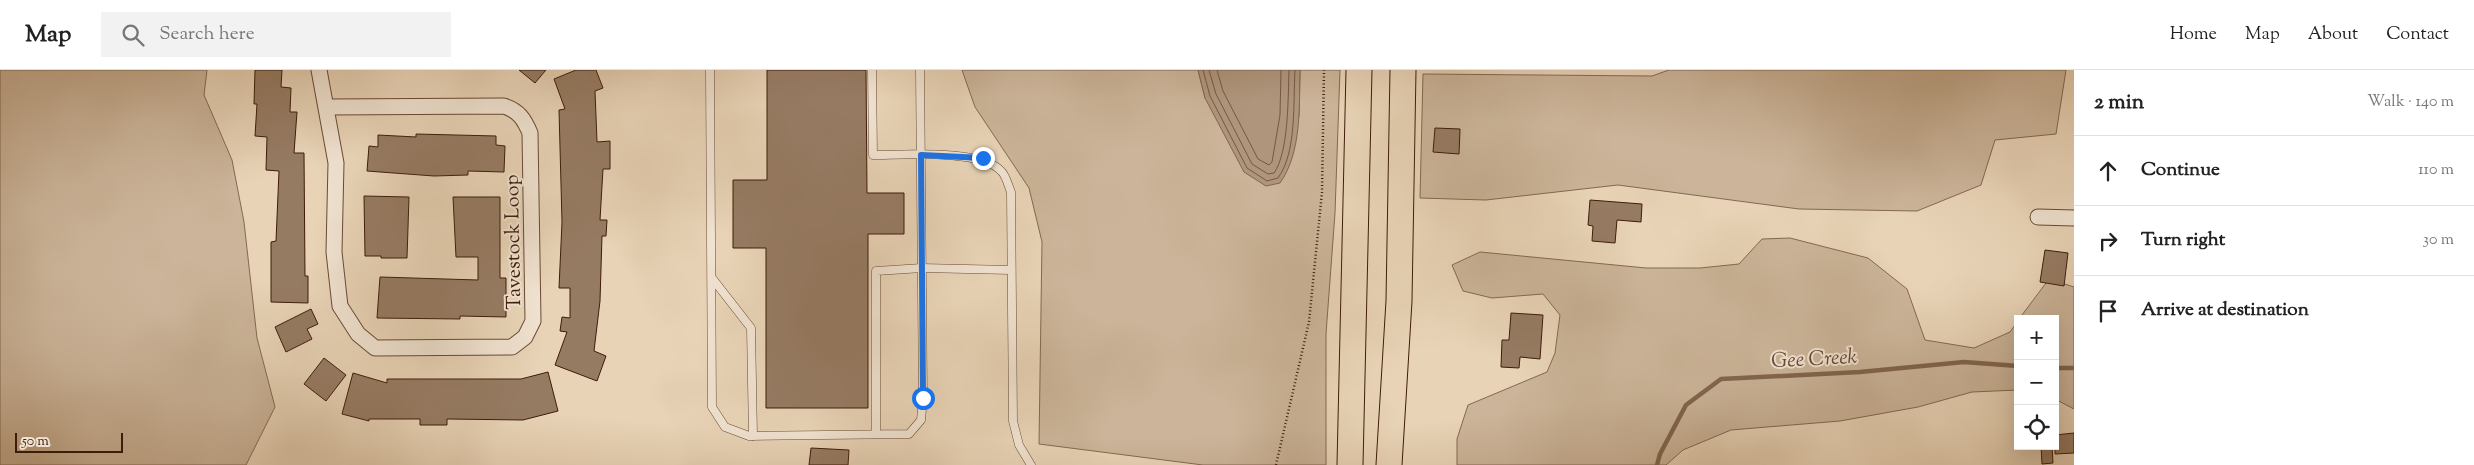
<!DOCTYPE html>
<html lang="en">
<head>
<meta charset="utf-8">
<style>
	body { margin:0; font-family:"Sorts Mill Goudy",serif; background:#f2f2f2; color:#222 }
	.controls { position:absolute; right:15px; bottom:15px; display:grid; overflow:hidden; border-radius:0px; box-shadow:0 5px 20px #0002 }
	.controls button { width:45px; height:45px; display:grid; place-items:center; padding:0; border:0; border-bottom:1px solid #e0e0e0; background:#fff; color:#222; font:25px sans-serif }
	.scale { position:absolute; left:15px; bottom:12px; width:108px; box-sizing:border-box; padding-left:5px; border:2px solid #3d1c0a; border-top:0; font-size:14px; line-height:18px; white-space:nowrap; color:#3d1c0a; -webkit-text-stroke:4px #f0e2d0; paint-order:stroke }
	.stop { position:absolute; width:15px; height:15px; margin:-11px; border:4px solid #1a73e8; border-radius:50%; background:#fff }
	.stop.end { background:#1a73e8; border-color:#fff; box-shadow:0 1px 5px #0008 }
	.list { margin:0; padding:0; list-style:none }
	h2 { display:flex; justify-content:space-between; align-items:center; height:65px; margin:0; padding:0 20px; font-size:21px }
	h2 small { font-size:16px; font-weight:400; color:#767676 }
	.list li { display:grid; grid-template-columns:32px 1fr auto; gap:15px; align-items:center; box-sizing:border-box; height:70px; padding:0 20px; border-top:1px solid #e0e0e0 }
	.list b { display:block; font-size:19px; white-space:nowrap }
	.list em { font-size:16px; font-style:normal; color:#767676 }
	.icon { flex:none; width:28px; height:28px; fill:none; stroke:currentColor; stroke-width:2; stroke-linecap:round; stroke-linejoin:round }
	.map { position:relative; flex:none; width:2074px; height:395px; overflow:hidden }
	header { display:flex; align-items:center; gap:30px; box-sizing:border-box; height:70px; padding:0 25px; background:#fff; border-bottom:1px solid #e0e0e0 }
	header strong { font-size:24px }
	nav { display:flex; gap:28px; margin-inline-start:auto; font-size:18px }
	.search { width:350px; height:45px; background:#f2f2f2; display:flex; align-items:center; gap:12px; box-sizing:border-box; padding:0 18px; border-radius:0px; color:#767676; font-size:19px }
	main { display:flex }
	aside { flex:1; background:#fff }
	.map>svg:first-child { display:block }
</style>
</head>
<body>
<header>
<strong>Map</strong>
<div class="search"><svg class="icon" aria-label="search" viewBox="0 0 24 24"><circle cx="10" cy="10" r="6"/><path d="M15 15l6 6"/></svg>Search here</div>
<nav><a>Home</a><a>Map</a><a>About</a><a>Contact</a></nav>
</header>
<main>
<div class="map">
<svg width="2074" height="395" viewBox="0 0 2074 395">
	<rect width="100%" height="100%" fill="#e8d3b6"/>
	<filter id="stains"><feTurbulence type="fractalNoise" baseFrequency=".004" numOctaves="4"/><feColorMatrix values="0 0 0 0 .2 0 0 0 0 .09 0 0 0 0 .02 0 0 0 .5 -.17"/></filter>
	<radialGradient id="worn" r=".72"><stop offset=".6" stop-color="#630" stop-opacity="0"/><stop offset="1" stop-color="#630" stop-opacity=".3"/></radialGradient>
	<!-- green -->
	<g fill="#cbb499" stroke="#846852">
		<path d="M0,0H207L204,25L232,90L244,152L257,268L275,337L246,395H0Z"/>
		<path d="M962,0H1198L1205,28L1299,47L1300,0H1340L1335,143L1326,264V395H1203L1039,374L1042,172L1029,118L975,37Z"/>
		<path d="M1669,0H2066L2056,64L1995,70L1981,115L1917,141L1799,139L1618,115L1486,130L1420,128L1423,4L1652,6Z"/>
		<path d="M1790,168L1868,188L1907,219L1925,270L1974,278L2010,262L2018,251V320L1972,322L1918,337L1840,351L1731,360L1683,380L1666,395H1457V369L1468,335L1547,302L1555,283L1560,245L1543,224L1492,228L1463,221L1452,195L1480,182L1646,198H1700L1739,194L1762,169Z"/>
		<path d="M2049,209L2074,217V339L2055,329V249H2019Z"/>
	</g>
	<!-- water -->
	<path fill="#ae957c" stroke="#81654e" d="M1198,0H1300C1299,36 1302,82 1280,113L1266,116L1244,102L1205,28Z"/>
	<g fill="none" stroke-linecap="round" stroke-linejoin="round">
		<!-- shore -->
		<g stroke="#765843" stroke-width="1">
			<path d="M1203,0L1210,26L1247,98L1267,111L1278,108C1297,82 1293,32 1295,0"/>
			<path d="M1209,0L1216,24L1252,94L1268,104L1274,103C1289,82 1288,26 1289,0"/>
			<path d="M1217,0L1223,21L1258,89L1269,95L1272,92L1280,45L1281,0"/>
		</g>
		<!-- stream -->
		<g stroke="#81654e" stroke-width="4.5">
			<path d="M2055,298H2074"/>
			<path d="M1657,395L1660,384L1686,335L1721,309L1860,302L1964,292L2018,296"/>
		</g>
	</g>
	<!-- building -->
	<g fill="#967b63" stroke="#3d1c0a">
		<path d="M255,0H282L281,17L291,18L290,42H297L294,83H304L305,206H308V233L271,232V172L276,171L279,101L266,100L267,67L255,66L257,34H254Z"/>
		<path d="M519,0H546L535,13Z"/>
		<path d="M576,0H596L603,18L595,21L597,72L610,71V99H603L600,150H607L606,166H602L600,231L594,281L606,286L597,311L555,295L567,262L560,261L562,247L570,248V218H559L562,152L559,40L565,39L554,9Z"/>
		<path d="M767,0H866L867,123H904V164H868V338H766V178H733V110H767Z"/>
		<path d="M1435,58L1460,59L1459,84L1433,82Z"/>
		<path d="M416,64L496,66V75L505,76L504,102L468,101V105L434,106L367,101L369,76L378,77V65L416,67Z"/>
		<path d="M364,126L409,127L407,188H381V186H365Z"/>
		<path d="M453,127H500V208H506V247L460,246V249L377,248L380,207L478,210V187H456Z"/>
		<path d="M1590,130L1642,134L1641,152L1617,150L1615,173L1592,171L1593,156L1588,155Z"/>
		<path d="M2045,180L2068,183L2064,216L2040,212Z"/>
		<path d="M311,239L318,254L307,259L312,269L286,282L275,257Z"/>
		<path d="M1511,243L1543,245L1540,289L1520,287L1519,298L1501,297L1502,270H1509Z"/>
		<path d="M324,288L346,305L326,331L304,314Z"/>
		<path d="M548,302L558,341L523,350L447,349V355H420V349H369V351L342,344L353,303L387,313V309H521Z"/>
		<path d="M2074,363V383L2055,384V365Z"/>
		<path d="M2041,376H2052L2053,393L2042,394Z"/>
		<path d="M811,378L849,380L848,395H809Z"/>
	</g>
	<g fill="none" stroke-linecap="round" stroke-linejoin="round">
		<defs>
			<g id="service">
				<path d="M710,0L712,337L725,357L749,366L909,364L921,350L923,328L920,0"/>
				<path d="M872,0L873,85C903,85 981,79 1001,101C1006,105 1008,115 1011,122L1013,351L1019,375L1031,395"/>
				<path d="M712,208L751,258L753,366"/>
				<path d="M876,364V201L922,198L1011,200"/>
			</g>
			<g id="minor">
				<path d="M319,0L336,93L334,182L340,236L358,264L375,278L512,277L525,267L533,251L530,63C524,49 519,41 504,36L327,37"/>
				<path d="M2038,147L2074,148"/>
			</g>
			<g id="primary">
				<path d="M1350,395L1359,0"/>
				<path d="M1389,395L1399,231L1403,0"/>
			</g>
		</defs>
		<!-- service casing -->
		<use href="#service" stroke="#684a35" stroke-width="9"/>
		<!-- minor casing -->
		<use href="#minor" stroke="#684a35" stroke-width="17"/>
		<!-- primary casing -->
		<use href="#primary" stroke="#3d1c0a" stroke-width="27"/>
		<!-- path -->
		<path stroke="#3d1c0a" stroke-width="2.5" stroke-dasharray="1 2.5" stroke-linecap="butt" d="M1276,395L1309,252L1322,122L1324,0"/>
		<!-- service -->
		<use href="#service" stroke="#f0e2d0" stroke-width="8"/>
		<!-- minor -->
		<use href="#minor" stroke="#f0e2d0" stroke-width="15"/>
		<!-- primary -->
		<use href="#primary" stroke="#e8d3b6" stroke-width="25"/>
	</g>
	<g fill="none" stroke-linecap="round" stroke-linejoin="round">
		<!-- route -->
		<path stroke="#1a73e8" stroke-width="6" d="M923,328L921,85L983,88"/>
	</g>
	<g text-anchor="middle" stroke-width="4" stroke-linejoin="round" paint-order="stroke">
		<!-- street labels -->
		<g font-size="20" fill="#3d1c0a" stroke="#f0e2d0">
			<text transform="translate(512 172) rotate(-91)" y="7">Tavestock Loop</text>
		</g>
		<!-- water labels -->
		<g font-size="21" font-style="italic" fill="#654632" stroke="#f0e2d0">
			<text transform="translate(1814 288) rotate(-3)" y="7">Gee Creek</text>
		</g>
	</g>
	<rect width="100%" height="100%" filter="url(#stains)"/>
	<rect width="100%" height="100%" fill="url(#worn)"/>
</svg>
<div class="controls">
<button>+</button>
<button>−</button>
<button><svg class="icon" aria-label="locate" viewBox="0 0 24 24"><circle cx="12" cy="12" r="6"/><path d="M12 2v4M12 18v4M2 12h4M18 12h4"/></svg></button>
</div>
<div class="scale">50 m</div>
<div class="stop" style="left:923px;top:328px"></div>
<div class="stop end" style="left:983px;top:88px"></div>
</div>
<aside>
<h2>2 min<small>Walk · 140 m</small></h2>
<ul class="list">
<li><svg class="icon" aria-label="ahead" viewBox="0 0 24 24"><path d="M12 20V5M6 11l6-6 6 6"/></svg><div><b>Continue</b></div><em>110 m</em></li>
<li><svg class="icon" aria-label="right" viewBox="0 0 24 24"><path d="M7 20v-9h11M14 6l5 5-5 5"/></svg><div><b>Turn right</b></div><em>30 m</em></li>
<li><svg class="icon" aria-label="arrive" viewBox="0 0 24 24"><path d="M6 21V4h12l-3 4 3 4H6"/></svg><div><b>Arrive at destination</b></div></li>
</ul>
</aside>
</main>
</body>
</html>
